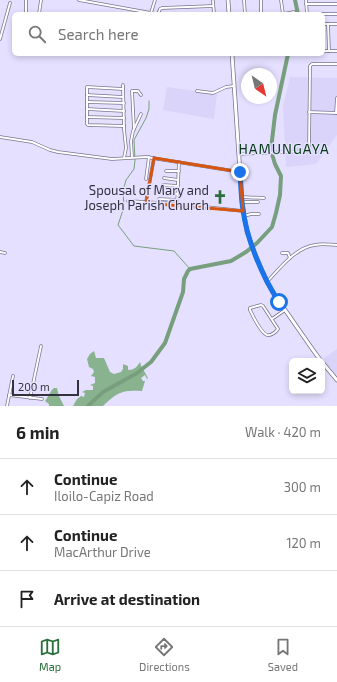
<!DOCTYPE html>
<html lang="en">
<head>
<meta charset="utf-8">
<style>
	body { margin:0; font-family:"Exo 2",sans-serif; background:#f6f6f6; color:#222 }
	.controls { position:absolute; right:12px; bottom:12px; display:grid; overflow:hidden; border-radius:6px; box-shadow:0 2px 6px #0003 }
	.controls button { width:36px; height:36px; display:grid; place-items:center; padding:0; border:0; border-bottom:1px solid #e0e0e0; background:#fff; color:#222; font:20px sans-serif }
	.compass { position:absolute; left:241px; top:68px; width:36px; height:36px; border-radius:50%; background:#fff; box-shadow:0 2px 6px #0003; rotate:145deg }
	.scale { position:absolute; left:12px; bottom:10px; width:67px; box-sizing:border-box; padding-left:4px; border:2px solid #33313d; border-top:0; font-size:11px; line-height:14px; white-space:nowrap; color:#33313d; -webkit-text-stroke:3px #e5e0ff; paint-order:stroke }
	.stop { position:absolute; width:12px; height:12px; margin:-9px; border:3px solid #1a73e8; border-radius:50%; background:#fff }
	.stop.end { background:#1a73e8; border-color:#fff; box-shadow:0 1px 4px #0008 }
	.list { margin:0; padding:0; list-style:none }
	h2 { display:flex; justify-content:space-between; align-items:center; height:52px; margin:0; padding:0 16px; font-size:17px }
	h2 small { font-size:13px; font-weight:400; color:#767676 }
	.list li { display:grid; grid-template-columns:26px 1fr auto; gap:12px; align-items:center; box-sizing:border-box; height:56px; padding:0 16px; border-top:1px solid #e0e0e0 }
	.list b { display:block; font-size:15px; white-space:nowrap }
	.list p { margin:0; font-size:13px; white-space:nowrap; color:#767676 }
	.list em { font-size:13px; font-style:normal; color:#767676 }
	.icon { flex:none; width:22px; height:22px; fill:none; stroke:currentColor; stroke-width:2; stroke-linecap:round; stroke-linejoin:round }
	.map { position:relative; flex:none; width:337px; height:406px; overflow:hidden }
	.search { position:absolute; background:#fff; box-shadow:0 2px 6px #0003; left:12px; right:12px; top:12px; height:44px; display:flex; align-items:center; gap:10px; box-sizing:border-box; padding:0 14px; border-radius:6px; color:#767676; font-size:15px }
	.sheet { height:220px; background:#fff }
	nav { display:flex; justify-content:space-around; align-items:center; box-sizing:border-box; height:56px; border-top:1px solid #e0e0e0; background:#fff; font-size:11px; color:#767676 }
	nav a { display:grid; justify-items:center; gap:2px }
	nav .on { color:#2a6f3b }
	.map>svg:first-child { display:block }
</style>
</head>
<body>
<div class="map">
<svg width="337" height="406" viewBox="0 0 337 406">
	<rect width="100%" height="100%" fill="#e5e0ff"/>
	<!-- built -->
	<g fill="#dad4fa">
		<path d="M290,77L337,78V135L316,164L286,167L283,107Z"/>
		<path d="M167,87L217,94L214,119L163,110Z"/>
		<path d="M337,349V374L336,375L323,359Z"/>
	</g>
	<!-- forest -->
	<g fill="#89b38f">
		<path d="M94,351L96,358H104L110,372L114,374L121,372L123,369V364L128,366V370C134,370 137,367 140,362L142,368L102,391L87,406H73L77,399L81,396L84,397L85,393L82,392L86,390H93V386L90,385L95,383V377L91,376L94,372L93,369L89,367L87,359L90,354Z"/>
		<path d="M143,369L148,378L147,379L145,375L141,378L143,381H145L142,391C122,390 118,392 103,406H90L105,392Z"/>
		<path d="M54,388H57C58,395 61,400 64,406H49V404L45,401C48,397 51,390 54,388Z"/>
	</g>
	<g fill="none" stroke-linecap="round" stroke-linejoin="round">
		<!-- stream -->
		<path stroke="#779f7d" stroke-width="1" d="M149,101V109L146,118L134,140L135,160L134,169L126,180L123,191L124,207L118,225L134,246L174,251L190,269"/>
		<!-- river -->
		<g stroke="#779f7d" stroke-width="4">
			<path d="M295,0L298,14"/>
			<path d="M271,149L275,115L288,54"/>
			<path d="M88,406L103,392L137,373L151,362L165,343L183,292L184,279L188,271L190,269L231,261L246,252L257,243L272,227L276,213L280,195L281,176L275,164L272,154"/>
		</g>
		<defs>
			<g id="minor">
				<path d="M79,0L151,13L150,14"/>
				<path d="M244,0L245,14"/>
				<path d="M261,0V14"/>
				<path d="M281,0L283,14"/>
				<path d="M306,0L307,14"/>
				<path d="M213,1L214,14"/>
				<path d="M306,4H337"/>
				<path d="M151,13L155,0"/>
				<path d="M26,14V0"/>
				<path d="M39,14L41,0"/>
				<path d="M158,14L160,9L162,8L213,6"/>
				<path d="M284,14L294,12"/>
				<path d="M322,14H337"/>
				<path d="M323,24H337"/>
				<path d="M328,24L329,51"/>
				<path d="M0,39L10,3"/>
				<path d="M323,51H337"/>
				<path d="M123,85L124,129L126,148L124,158"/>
				<path d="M123,89L87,87V124L88,125L124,126"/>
				<path d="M197,91L213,93L226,87L234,86"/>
				<path d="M87,95L123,97"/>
				<path d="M87,102L124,103"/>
				<path d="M87,109L124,111"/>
				<path d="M309,112L337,113"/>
				<path d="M336,113L337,98"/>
				<path d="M87,117L124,118"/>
				<path d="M134,129L132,91H138L141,95"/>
				<path d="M239,154L308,151L309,150L310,66L312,64H337"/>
				<path d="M132,157L131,141L133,131L141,114"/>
				<path d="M166,171H179"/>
				<path d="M164,178L178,180"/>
				<path d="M146,179L149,157"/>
				<path d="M163,185L178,186"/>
				<path d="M160,192L178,194"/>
				<path d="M241,197L264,198"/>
				<path d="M159,199L177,200"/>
				<path d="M128,201L177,204L243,211"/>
				<path d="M146,202L154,158"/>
				<path d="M242,202H258"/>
				<path d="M177,204L179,162"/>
				<path d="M244,216L251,214H259"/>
				<path d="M0,252L5,253"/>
				<path d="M282,253H288L290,258"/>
				<path d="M267,282C279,269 296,247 315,245C322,243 330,245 337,245"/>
				<path d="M261,305L263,306L278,329C276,332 271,336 267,335C260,332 253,316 250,310V308Z"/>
				<path d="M272,319L285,310"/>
				<path d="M9,395L42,399"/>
				<path d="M30,398L41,346"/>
				<path d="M7,406L13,376"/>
			</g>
			<path id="tertiary" d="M0,137L32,142L50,150L58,152L112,159L146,157L240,172"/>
			<g id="primary">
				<path d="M228,0L229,14"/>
				<path d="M232,54L242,202L247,232L255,254L267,282L274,294L313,350L321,361"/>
				<path d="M322,362L337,380"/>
			</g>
		</defs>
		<!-- minor casing -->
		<use href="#minor" stroke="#797490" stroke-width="3.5"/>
		<!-- tertiary casing -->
		<use href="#tertiary" stroke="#797490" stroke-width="3.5"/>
		<!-- primary casing -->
		<use href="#primary" stroke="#797490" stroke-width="4.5"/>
		<!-- minor -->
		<use href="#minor" stroke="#fff" stroke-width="2"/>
		<!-- tertiary -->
		<use href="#tertiary" stroke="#fff" stroke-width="2"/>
		<!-- primary -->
		<use href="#primary" stroke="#fff" stroke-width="3"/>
	</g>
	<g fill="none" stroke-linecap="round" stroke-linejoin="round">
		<!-- route -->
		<path stroke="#1a73e8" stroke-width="5" d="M240,172C241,185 241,197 243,210C247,240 262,276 279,302"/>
	</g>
	<!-- marked area -->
	<path fill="none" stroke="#d65511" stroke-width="3" stroke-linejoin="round" d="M154,158L240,172L243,211L146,203Z"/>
	<!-- icons -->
	<defs>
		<symbol id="church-bare" viewBox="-9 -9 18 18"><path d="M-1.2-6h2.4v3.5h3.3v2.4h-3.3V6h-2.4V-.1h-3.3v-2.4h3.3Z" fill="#2a6f3b" stroke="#e5e0ff" stroke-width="2.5" paint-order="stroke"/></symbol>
	</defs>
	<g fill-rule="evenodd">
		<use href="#church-bare" x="210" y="187" width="20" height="20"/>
	</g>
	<g text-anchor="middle" stroke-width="3" stroke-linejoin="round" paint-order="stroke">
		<!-- poi labels -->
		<g font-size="13" fill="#33313d" stroke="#e5e0ff" text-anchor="end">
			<text x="209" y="195">Spousal of Mary and<tspan x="209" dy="15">Joseph Parish Church</tspan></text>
		</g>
		<!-- neighbourhood labels -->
		<g font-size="14" letter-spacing="1" fill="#053815" stroke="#e5e0ff">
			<text x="284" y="154">HAMUNGAYA</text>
		</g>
	</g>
</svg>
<div class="controls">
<button><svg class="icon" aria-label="layers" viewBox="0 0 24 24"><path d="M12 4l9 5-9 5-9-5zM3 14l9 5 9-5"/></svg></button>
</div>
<svg class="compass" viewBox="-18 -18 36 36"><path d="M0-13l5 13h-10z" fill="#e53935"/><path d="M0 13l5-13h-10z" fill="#767676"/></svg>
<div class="scale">200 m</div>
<div class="stop" style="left:279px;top:302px"></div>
<div class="stop end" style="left:240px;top:172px"></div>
<div class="search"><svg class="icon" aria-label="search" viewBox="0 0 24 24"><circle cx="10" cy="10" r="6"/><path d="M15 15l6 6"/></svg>Search here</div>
</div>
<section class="sheet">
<h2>6 min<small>Walk · 420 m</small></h2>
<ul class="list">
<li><svg class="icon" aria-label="ahead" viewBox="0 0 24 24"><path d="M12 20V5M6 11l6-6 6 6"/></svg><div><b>Continue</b><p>Iloilo-Capiz Road</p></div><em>300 m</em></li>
<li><svg class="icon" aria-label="ahead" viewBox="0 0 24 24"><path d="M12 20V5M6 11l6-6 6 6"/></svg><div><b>Continue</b><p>MacArthur Drive</p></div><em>120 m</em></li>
<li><svg class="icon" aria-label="arrive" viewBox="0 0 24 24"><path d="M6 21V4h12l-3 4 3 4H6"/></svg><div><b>Arrive at destination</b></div></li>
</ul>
</section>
<nav>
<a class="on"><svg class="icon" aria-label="map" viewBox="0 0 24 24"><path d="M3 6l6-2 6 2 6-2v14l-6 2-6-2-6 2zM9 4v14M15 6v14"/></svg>Map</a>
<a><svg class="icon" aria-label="directions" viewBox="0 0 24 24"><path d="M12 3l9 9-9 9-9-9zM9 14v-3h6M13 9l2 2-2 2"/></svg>Directions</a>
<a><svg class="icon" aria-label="saved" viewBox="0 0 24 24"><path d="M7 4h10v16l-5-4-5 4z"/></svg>Saved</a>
</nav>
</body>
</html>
